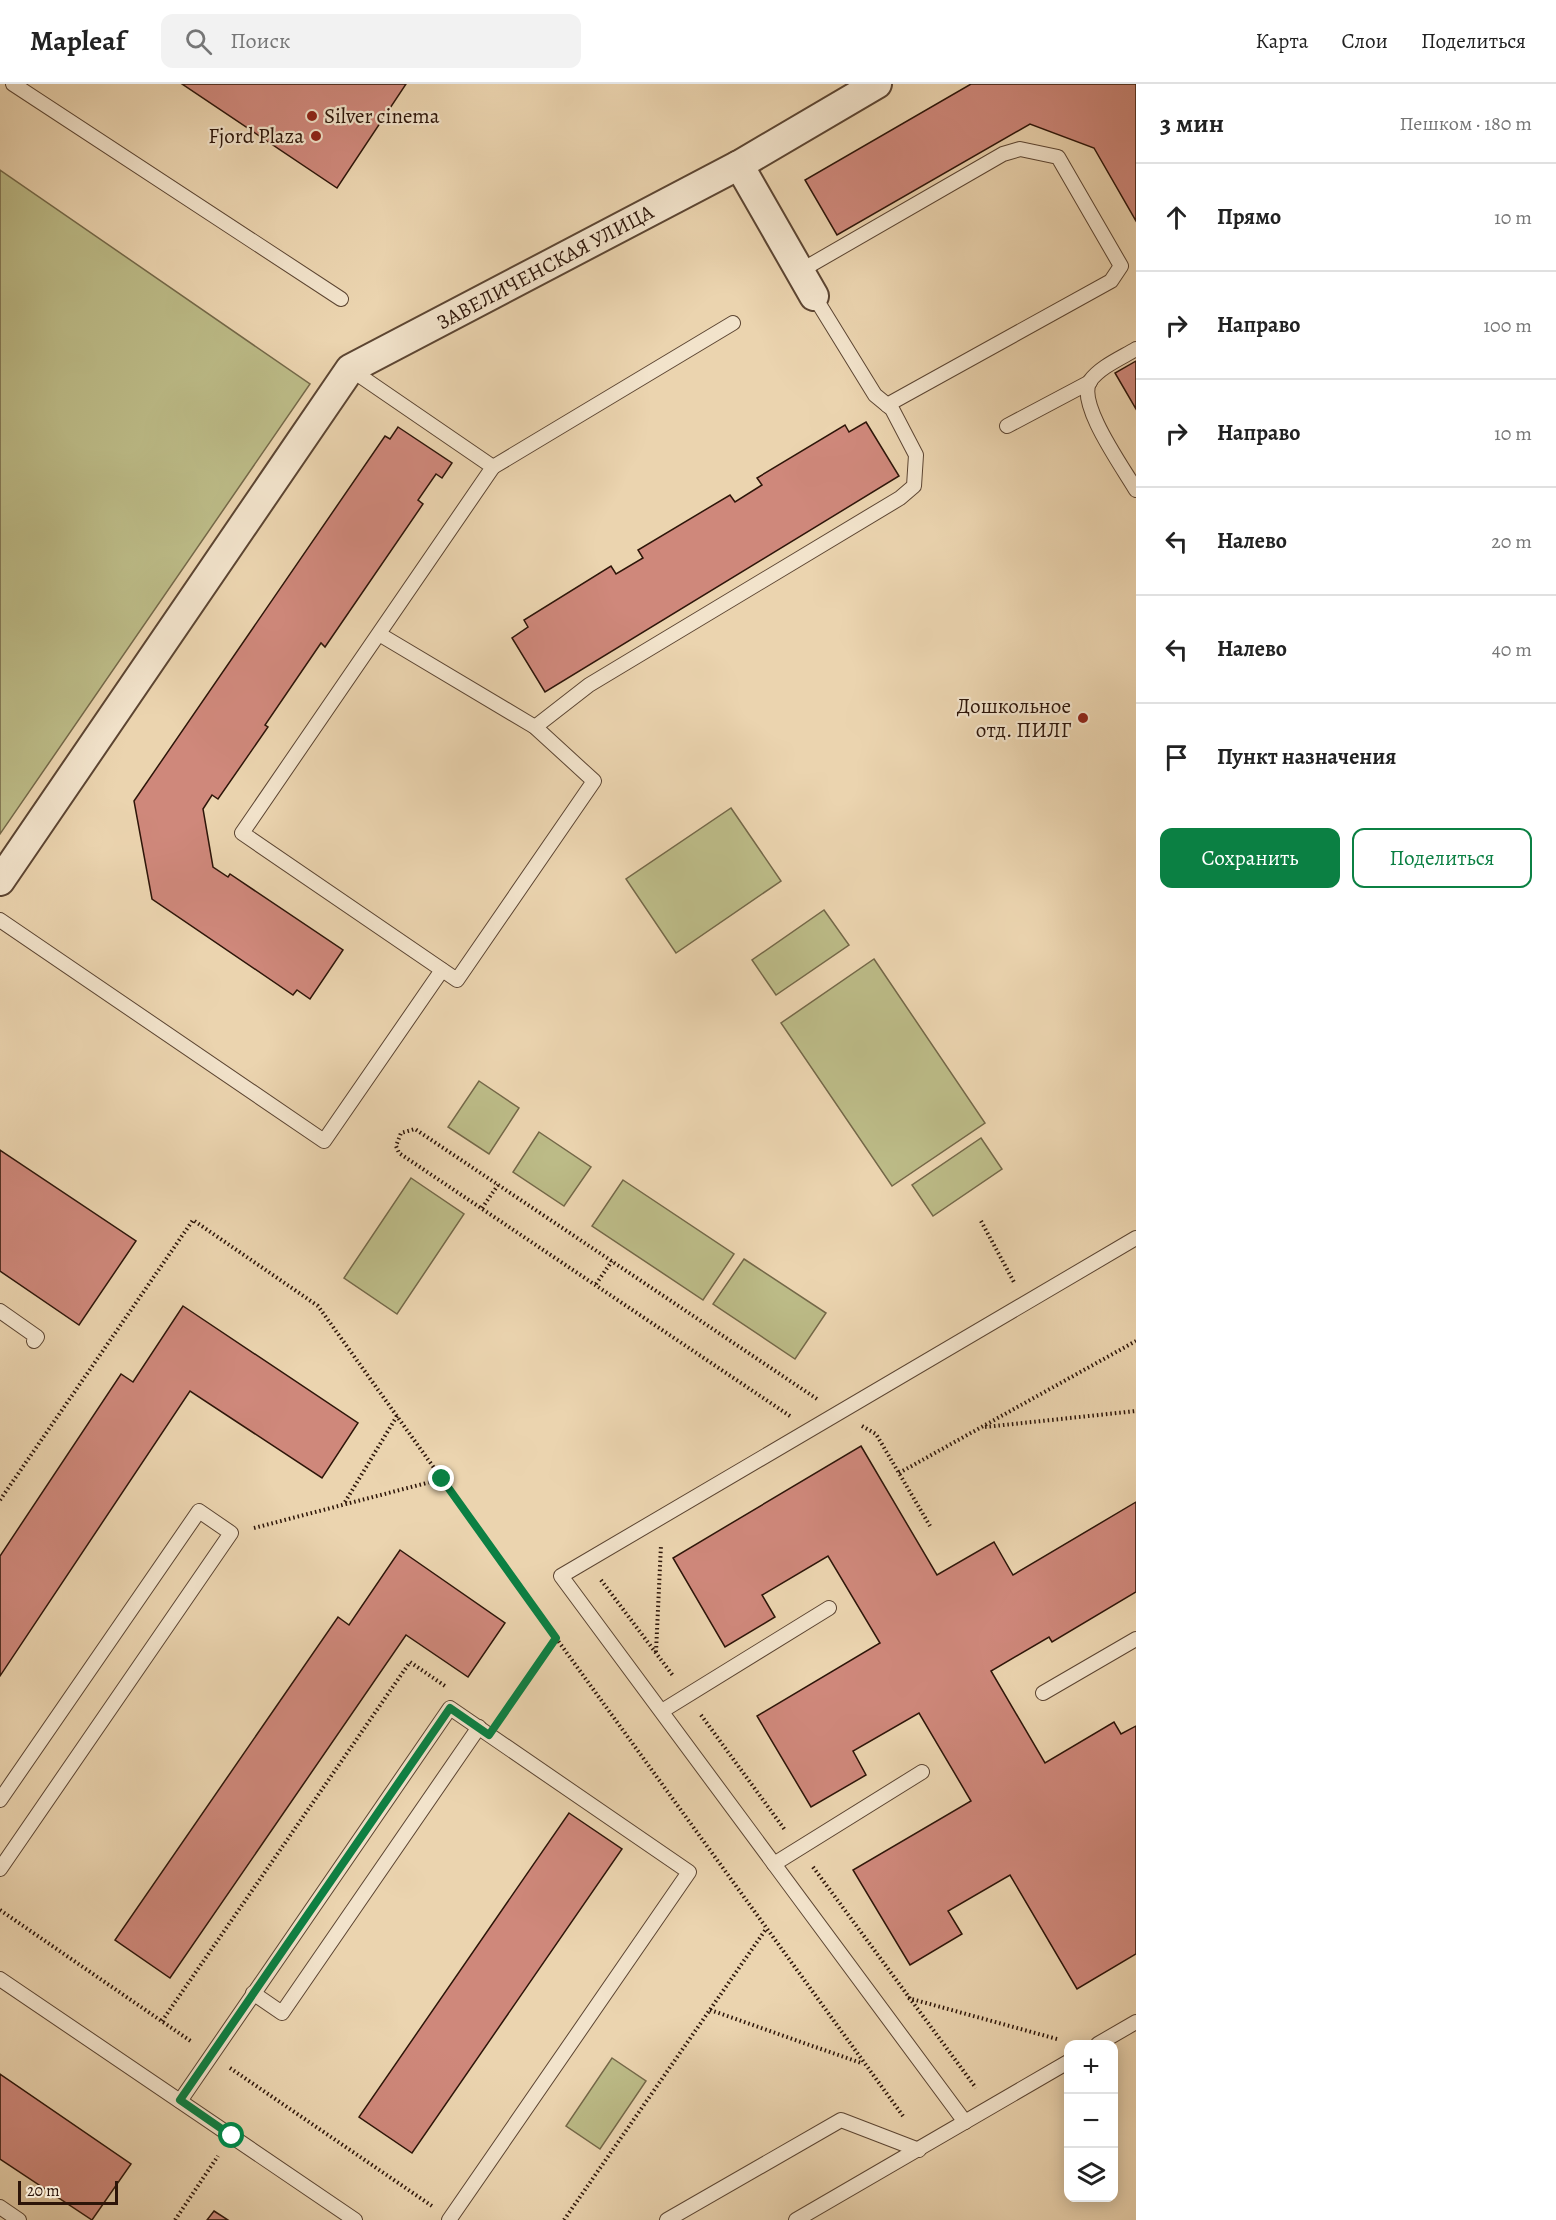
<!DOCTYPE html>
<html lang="ru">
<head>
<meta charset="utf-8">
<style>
	body { margin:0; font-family:Alegreya,serif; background:#f2f2f2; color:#222 }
	.controls { position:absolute; right:18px; bottom:18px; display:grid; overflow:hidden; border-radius:12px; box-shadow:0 3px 15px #0003 }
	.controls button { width:54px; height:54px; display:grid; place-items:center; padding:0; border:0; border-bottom:2px solid #e0e0e0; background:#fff; color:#222; font:30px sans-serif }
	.scale { position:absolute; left:18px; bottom:15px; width:100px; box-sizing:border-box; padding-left:6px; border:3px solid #2d1509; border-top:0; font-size:16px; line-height:21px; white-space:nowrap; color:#2d1509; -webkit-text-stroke:4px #f2e3cb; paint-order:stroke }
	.stop { position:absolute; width:18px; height:18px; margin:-14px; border:4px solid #0b8043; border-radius:50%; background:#fff }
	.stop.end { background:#0b8043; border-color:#fff; box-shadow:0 2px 6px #0008 }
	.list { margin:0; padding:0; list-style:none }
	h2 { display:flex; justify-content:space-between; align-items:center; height:78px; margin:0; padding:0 24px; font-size:26px }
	h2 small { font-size:20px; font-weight:400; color:#767676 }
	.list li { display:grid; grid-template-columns:39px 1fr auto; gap:18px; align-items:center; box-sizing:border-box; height:108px; padding:0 24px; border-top:2px solid #e0e0e0 }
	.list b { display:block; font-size:22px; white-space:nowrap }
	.list em { font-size:20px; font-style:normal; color:#767676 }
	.actions { display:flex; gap:12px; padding:18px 24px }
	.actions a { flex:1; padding:14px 0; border:2px solid #0b8043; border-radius:12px; text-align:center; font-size:21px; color:#0b8043 }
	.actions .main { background:#0b8043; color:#fff }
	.icon { flex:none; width:33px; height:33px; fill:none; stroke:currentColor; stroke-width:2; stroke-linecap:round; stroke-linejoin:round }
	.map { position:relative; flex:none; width:1136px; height:2136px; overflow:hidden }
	header { display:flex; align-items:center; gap:36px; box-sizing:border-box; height:84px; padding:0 30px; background:#fff; border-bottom:2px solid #e0e0e0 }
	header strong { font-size:28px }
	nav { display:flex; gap:33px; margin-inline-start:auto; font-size:21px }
	.search { width:420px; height:54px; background:#f2f2f2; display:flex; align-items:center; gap:15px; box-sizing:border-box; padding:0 21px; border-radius:12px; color:#767676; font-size:22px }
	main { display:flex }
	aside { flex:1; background:#fff }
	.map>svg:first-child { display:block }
</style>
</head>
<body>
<header>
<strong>Mapleaf</strong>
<div class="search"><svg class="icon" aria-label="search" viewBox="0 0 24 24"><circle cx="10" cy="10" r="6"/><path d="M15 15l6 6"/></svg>Поиск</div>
<nav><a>Карта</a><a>Слои</a><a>Поделиться</a></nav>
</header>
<main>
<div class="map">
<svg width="1136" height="2136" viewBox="0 0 1136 2136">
	<rect width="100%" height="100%" fill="#ebd4af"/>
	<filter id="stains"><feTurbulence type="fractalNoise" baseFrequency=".00333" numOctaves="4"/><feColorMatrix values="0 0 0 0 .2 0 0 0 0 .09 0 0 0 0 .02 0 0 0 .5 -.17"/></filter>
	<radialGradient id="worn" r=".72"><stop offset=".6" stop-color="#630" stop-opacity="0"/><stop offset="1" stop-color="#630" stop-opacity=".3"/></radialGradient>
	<!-- green -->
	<g fill="#bcbb87" stroke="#746848" stroke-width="1.5">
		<path d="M0,86L310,300L0,750Z"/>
		<path d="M731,724L781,797L676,869L626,795Z"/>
		<path d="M824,826L849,861L776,911L752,876Z"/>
		<path d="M874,875L985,1039L892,1102L781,939Z"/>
		<path d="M479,997L519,1024L489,1070L448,1043Z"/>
		<path d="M539,1048L591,1083L564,1122L513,1088Z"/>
		<path d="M981,1054L1002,1085L933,1132L912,1101Z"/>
		<path d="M411,1094L464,1130L397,1230L344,1194Z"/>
		<path d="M623,1096L734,1170L703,1216L592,1142Z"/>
		<path d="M744,1175L826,1229L795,1275L713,1220Z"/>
		<path d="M612,1974L646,1997L600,2065L566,2042Z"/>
	</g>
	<!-- building -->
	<g fill="#cf887b" stroke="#2d1509" stroke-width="1.5">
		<path d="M182,0H406L337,104Z"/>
		<path d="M971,0H1136V137L1094,64L1030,40L837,151L805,96Z"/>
		<path d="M1136,277V325L1115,289Z"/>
		<path d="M866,338L899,392L545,608L512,554L528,543L524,536L611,482L616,490L643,474L638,466L730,411L735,418L762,401L757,394L845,341L849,348Z"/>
		<path d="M398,343L452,379L442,394L436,390L418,416L423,420L325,563L321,559L265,641L268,643L218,715L212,711L203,725L213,783L228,793L230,790L343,866L310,915L297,906L293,911L152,815L134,717L385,352L390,355Z"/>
		<path d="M0,1066L136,1157L79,1241L0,1187Z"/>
		<path d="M183,1222L358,1339L322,1394L190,1307L0,1592V1472L121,1290L133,1298Z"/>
		<path d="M861,1362L937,1491L994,1458L1013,1491L1136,1418V1508L1052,1558L1049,1553L991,1587L1045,1679L1114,1638L1121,1650L1136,1642V1870L1077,1905L1010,1791L948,1827L962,1850L910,1881L853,1786L971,1717L919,1629L853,1667L866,1691L811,1723L757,1632L880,1559L828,1472L762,1511L775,1533L725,1563L673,1474Z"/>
		<path d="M400,1466L505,1539L468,1593L406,1551L170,1894L115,1856L338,1533L349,1541Z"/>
		<path d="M569,1729L622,1765L412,2069L359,2033Z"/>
		<path d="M0,1990L131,2080L92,2136L0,2075Z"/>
		<path d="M214,2127L228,2136H207Z"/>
	</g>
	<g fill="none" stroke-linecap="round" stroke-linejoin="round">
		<defs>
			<g id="service">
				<path d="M13,0L341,215"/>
				<path d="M800,187L1003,70L1020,65L1058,73L1121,182L1111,197L887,321"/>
				<path d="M1136,265C1121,274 1100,283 1090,297C1076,319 1124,385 1136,406"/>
				<path d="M350,285L493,383L242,749L457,896L594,697L535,643L379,550"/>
				<path d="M1007,342L1090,298"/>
				<path d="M493,383L733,239"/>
				<path d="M535,643L589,601L900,414L914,402L916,371L892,325L875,311L814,212"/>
				<path d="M0,836L324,1057L442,886"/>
				<path d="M0,1227L37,1253L34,1257"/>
				<path d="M1043,1609L1136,1555"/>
				<path d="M662,1627L829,1524"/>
				<path d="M0,1716L199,1427L231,1449L0,1785"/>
				<path d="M774,1780L922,1688"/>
				<path d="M0,1895L355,2136"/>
				<path d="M253,1909L282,1929L479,1643"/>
				<path d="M1098,1960L1136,1938"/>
				<path d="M180,2017L450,1624L689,1788L449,2136"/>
				<path d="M965,2038L561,1492L1136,1154"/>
				<path d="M0,2123L19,2136"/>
				<path d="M667,2136L841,2036L919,2066"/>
				<path d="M796,2136L1068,1978"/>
			</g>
			<g id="minor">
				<path d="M739,81L814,212"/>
				<path d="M0,797L350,285L739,81L877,0"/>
			</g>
		</defs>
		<!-- service casing -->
		<use href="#service" stroke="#5c4532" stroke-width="16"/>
		<!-- minor casing -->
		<use href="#minor" stroke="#5c4532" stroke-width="32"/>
		<!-- path -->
		<g stroke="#2d1509" stroke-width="4" stroke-dasharray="1.5 3" stroke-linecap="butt">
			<path d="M482,1124L498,1101"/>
			<path d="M981,1137L1015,1200"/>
			<path d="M596,1200L612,1177"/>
			<path d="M790,1332L399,1069L396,1062L401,1049L415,1045L817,1315"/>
			<path d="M862,1342L876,1350L930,1442"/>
			<path d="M985,1343L1136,1327"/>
			<path d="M899,1389L1136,1257"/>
			<path d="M0,1416L193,1136L318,1222L556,1554L903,2032"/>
			<path d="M345,1418L397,1332"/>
			<path d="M254,1444L442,1395"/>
			<path d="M601,1496L674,1593"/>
			<path d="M656,1568L661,1461"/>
			<path d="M701,1631L785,1746"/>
			<path d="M502,1633L556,1554"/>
			<path d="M813,1783L976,2004"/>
			<path d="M0,1826L192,1958"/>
			<path d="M908,1914L1057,1955"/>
			<path d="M710,1926L861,1979"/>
			<path d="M162,1937L410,1578L445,1602"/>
			<path d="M230,1984L432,2122"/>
			<path d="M175,2136L218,2072"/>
			<path d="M564,2136L766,1845"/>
		</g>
		<!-- service -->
		<use href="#service" stroke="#f2e3cb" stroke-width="14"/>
		<!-- minor -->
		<use href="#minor" stroke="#f2e3cb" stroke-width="28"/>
	</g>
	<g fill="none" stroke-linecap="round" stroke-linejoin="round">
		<!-- route -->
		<path stroke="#0b8043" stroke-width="8" d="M232,2052L180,2016L450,1624L489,1651L556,1554L442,1395"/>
	</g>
	<!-- markers -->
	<g fill="#8f2418" stroke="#f2e3cb" stroke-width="2">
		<circle cx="312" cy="32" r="6"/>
		<circle cx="316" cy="52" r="6"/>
		<circle cx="1083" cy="634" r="6"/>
	</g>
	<g text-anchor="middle" stroke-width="4.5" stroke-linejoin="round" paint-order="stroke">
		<!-- poi labels -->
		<g font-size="21" fill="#2d1509" stroke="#f2e3cb" text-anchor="end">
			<text x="324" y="39" text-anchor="start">Silver cinema</text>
			<text x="304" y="59">Fjord Plaza</text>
			<text x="1071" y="629">Дошкольное<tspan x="1071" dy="24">отд. ПИЛГ</tspan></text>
		</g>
		<!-- street labels -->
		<g font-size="21" fill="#2d1509" stroke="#f2e3cb">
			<text transform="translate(545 183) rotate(-28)" y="7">ЗАВЕЛИЧЕНСКАЯ УЛИЦА</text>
		</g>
	</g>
	<rect width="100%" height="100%" filter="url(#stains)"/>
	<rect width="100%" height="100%" fill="url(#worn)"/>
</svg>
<div class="controls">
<button>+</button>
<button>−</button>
<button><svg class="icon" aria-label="layers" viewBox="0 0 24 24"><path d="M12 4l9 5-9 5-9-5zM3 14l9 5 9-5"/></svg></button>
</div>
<div class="scale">20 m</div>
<div class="stop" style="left:232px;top:2052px"></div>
<div class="stop end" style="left:442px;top:1395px"></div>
</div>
<aside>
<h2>3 мин<small>Пешком · 180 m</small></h2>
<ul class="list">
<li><svg class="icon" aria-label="ahead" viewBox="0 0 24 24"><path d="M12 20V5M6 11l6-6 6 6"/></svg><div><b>Прямо</b></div><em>10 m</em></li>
<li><svg class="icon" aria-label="right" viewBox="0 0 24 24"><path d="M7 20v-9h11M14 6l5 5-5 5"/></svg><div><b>Направо</b></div><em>100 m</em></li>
<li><svg class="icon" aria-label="right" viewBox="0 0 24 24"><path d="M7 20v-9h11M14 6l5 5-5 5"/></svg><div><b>Направо</b></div><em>10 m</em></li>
<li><svg class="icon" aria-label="left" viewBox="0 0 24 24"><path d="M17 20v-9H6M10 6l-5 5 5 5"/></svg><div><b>Налево</b></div><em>20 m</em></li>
<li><svg class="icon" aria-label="left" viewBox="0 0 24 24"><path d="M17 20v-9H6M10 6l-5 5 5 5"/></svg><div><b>Налево</b></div><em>40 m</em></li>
<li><svg class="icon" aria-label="arrive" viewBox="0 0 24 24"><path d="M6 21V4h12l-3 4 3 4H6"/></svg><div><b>Пункт назначения</b></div></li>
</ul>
<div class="actions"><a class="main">Сохранить</a><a>Поделиться</a></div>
</aside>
</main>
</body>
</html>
